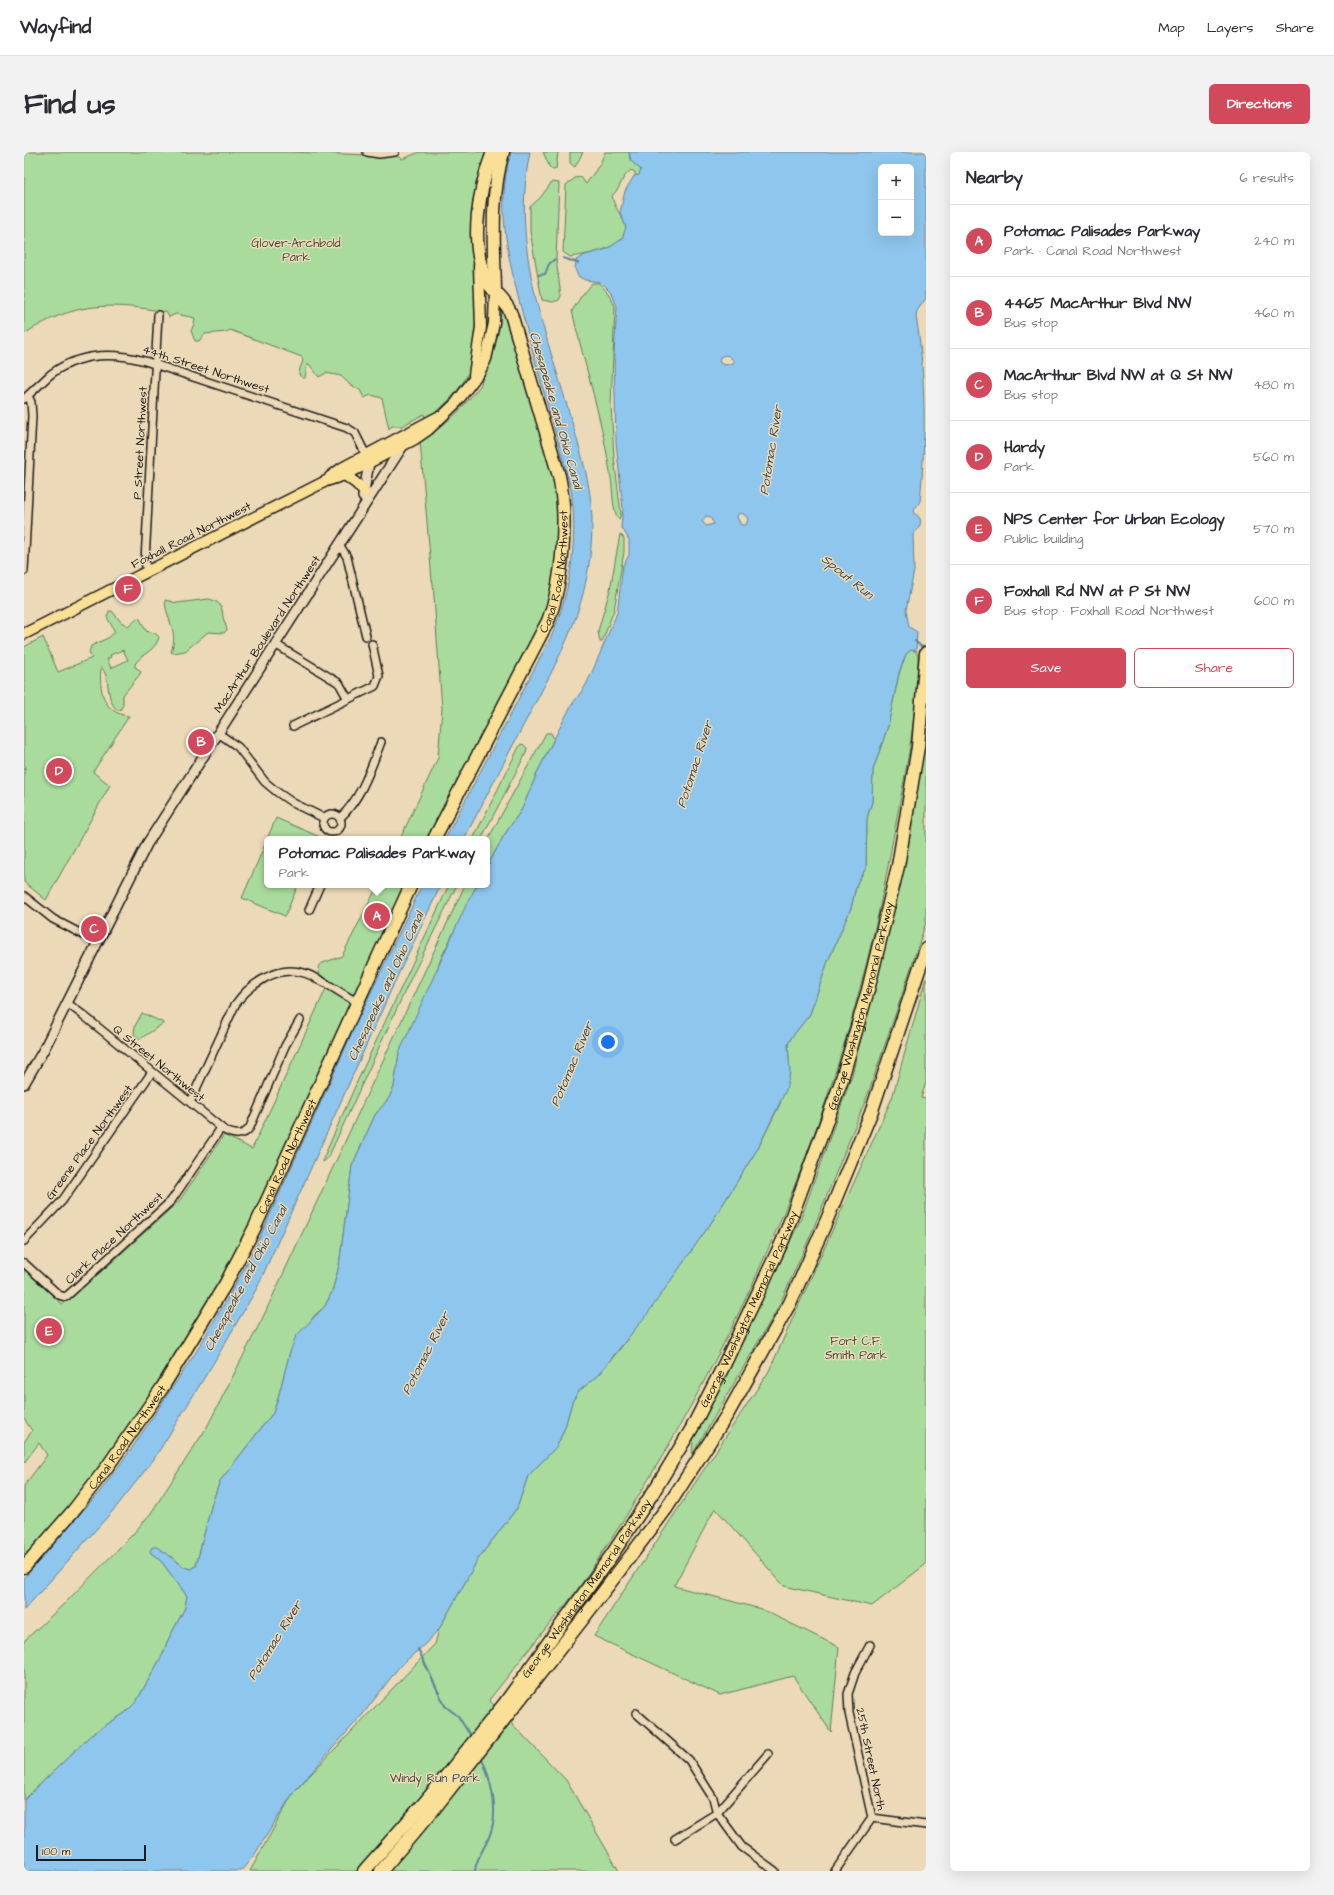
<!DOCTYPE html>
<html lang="en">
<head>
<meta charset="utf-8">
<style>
	body { margin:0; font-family:"Architects Daughter",sans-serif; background:#f2f2f3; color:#2b2b33 }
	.controls { position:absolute; right:12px; top:12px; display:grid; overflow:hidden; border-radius:6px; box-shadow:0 4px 16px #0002 }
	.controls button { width:36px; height:36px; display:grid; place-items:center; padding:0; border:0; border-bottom:1px solid #e1e1e2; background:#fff; color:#2b2b33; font:20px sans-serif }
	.scale { position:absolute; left:12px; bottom:10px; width:110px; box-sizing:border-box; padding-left:4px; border:2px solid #1c1c1c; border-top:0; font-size:11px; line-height:14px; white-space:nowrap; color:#1c1c1c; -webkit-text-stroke:3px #ecd9b7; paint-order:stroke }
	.you { position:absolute; left:584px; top:890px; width:14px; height:14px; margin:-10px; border:3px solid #fff; border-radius:50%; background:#1a73e8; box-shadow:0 0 0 6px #1a73e833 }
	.badge { display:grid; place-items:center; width:26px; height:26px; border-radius:50%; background:#d1495b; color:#fff; font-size:13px; font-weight:700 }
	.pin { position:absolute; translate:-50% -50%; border:2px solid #fff; box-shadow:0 1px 4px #0006 }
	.popup { position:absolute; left:240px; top:684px; width:226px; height:52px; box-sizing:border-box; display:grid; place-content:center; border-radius:6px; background:#fff; filter:drop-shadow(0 1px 3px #0005); font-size:13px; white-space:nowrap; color:#7c7c81 }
	.popup b { font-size:15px; color:#2b2b33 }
	.popup::after { content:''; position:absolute; left:50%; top:100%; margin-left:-8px; border:8px solid transparent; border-top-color:#fff }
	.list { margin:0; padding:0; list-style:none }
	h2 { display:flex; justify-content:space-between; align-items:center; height:52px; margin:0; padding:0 16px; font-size:17px }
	h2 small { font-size:13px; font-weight:400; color:#7c7c81 }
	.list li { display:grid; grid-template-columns:26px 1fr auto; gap:12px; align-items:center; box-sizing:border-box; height:72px; padding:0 16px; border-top:1px solid #e1e1e2 }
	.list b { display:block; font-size:15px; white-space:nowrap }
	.list p { margin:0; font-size:13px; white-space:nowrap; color:#7c7c81 }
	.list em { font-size:13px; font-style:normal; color:#7c7c81 }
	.actions { display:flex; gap:8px; padding:12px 16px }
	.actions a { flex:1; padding:9px 0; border:1px solid #d1495b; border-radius:6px; text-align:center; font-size:14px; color:#d1495b }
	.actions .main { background:#d1495b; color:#fff }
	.map { position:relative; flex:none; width:902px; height:1719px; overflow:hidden; border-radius:6px }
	header { display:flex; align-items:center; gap:24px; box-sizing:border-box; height:56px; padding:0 20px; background:#fff; border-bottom:1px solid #e1e1e2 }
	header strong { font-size:19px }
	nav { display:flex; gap:22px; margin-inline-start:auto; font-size:14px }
	.intro { display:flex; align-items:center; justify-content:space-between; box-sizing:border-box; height:96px; padding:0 24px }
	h1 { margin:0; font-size:28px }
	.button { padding:10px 18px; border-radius:6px; background:#d1495b; color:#fff; font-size:14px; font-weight:700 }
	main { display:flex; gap:24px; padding:0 24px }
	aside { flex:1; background:#fff; border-radius:6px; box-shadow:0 4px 16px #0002 }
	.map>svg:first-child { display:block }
</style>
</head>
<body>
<header>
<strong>Wayfind</strong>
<nav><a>Map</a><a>Layers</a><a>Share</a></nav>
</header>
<div class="intro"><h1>Find us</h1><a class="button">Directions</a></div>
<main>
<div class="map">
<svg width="902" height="1719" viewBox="0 0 902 1719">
	<rect width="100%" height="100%" fill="#ecd9b7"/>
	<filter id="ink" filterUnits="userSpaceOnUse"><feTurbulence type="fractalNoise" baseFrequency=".025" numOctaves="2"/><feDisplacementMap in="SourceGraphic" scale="8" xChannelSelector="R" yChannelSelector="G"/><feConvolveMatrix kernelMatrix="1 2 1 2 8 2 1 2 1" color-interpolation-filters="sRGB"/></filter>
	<g filter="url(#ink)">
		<!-- green -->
		<g fill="#a9db9c" stroke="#627c5c" fill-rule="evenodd">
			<path d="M0,0H265L373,4L378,7L396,0H467L461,14L449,212C438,236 423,254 401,267L400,262L378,274H368L365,277L358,246L347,243L340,246L336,238L326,233L317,224L302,221L295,225L285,212L283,213L281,226H279L275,223L276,216L279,209L278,205L206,178L202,180L181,182L175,189H171L167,179L170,172L171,166L152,162L145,165L142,160C86,150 49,150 0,182Z"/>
			<path d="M519,0H534L532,17L529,18L526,16Z"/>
			<path d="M546,0H559L551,15L546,11Z"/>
			<path d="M581,0H605L606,8L617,18L615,24H611V20L607,18L600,25L594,37L588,44C590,55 597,62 601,72C609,96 560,103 546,105L539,100L542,33L551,26L557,25L562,32L576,12Z"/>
			<path d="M528,30L535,31L532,107L537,144L535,148L529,150L518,148L506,79V55L516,46Z"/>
			<path d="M568,131H575L584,141L591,154L587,253L590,305L597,362L595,368C588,359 589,338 587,326C579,270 561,215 548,159L558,143Z"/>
			<path d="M478,158L483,162L530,317L535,383L523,460L406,687H376L414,606L418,557L409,431L408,428L396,289L419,273L434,260L456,234L470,196Z"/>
			<path d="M596,382L600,386V400L590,458L578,490H576L574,479L586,438Z"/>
			<path d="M185,447C197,450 198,454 199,465C200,469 202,473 203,478L200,481L184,480L161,499L149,501L147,500C155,478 142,469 141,448L153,451Z"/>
			<path d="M85,459H88L97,470L104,474L113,466L116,467L122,479L131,481L135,485C132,499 118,501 111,512V515L117,519L116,522L99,543V553L96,558H93C80,546 88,526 77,515C75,537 78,561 105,564L69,620L86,633L22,748L0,730V617L2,616L0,612V495L19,485L34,520L68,506L65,501L67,494L84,486L91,480L83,465ZM99,498L104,508L87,516L83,507L87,505L86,503Z"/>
			<path d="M887,498L892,499L894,504C894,566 880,626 869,687C822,956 712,1205 558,1431C549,1445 537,1458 526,1471C506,1497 485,1522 465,1548L542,1628L595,1719H226L269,1641L411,1492L415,1477L454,1407L493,1356L504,1324L533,1294L541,1275L548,1250L554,1240L574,1223L596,1197L687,1071L734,996L756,952L765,907L764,893L767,886L786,862L804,809L827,756L833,731L842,716L843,666L848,650L849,618L864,574L875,522L882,502Z"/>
			<path d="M522,581H527L530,587L514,619L498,657L479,685L463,715V689Z"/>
			<path d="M902,582V770L880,837L844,942L788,1080L754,1156L668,1303L669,1288L776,1069L828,923L885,690Z"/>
			<path d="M499,592L503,596L502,601L457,687H449L496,593Z"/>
			<path d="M252,666L296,685L295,687H243Z"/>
			<path d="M243,688V733H274L261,764L218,746Z"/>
			<path d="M354,733H382L225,1080C179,1166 127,1248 70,1325C48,1355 23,1381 0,1409V1334L23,1303L15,1291L0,1311V1290L8,1279L0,1266V1117L38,1152L86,1112L156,1048L200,983L228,997L306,828L296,823L294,816L296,812L318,804Z"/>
			<path d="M425,733H433L386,828L304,1006L299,1010V1007L333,930Z"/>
			<path d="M441,733H453L418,804L405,838L375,901L370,935L365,946L351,963L328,1014L315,1114L308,1140L301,1154L290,1164L266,1200L254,1246L249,1261L196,1329L188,1351L172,1414L166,1417L160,1415L148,1405L126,1400L137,1409L163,1444L161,1456L143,1490L139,1502L112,1550L101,1561L68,1582L0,1648V1489L42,1450L109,1382L127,1361L183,1275L239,1165Z"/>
			<path d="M902,826V930L897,946L902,947V1412L848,1454L760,1434L691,1356L650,1434L737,1457L815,1495L807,1580L769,1524L696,1543L570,1484L745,1219L868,946Z"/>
			<path d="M118,861L140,871L116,887L110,882L111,874Z"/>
		</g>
		<!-- water -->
		<g fill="#8fc6ed" stroke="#618299" fill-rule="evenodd">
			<path d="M487,0H506C486,98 523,182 549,274C558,304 567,334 568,366C569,451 537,502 499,574C479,612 460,649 440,687H421L528,483C547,438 554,387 547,338C533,282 515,227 501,171C486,114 470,58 487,0Z"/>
			<path d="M605,0H902V146L893,159L892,164C902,223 902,288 896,349L889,360C890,362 892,362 894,364C900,369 894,379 889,382L890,419L882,458L885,475L893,480L892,499L887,498L882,502L875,521L864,574L849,618L848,650L843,666L842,716L833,731L827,756L804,809L786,862L767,886L764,893L766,921L762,938L734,996L687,1071L624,1161L574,1223L554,1240L548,1250L541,1275L533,1294L504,1324L493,1356L454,1407L415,1477L401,1492L375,1515L339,1562L269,1641L231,1702L217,1719H0V1648L68,1582L101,1561L112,1550L139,1502L143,1490L161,1456L163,1444L137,1409L126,1400L128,1395H133L160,1415L166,1417L172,1414L188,1351L196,1329L249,1261L254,1246L266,1200L272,1184L301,1154L308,1140L315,1114L328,1014L351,963L365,946L370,935L375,901L443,751L453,733H463V715L479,685L498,657L514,619L530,587L547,554L562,533L569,518L593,461L599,414L605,403V388L597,374L599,357L592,290L590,203L593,154L586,139L577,130L561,128L554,124L551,117L552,108L561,103L583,97L598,87L602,75L596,60L601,39L610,24L615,23L617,18L607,9ZM857,15H887V81H857ZM701,203L705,204L710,209L709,211L700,213L695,210L696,205ZM717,361L721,363L724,367L722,373H717L713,365L714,362ZM682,364L686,365L690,372L682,374L678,369Z"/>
			<path d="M398,733H417L372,827L233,1136L190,1210L130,1307L93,1354L0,1458V1426L77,1338L108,1296L172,1200L203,1147L230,1098L333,870Z"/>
		</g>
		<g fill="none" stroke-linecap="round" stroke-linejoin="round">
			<!-- stream -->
			<g stroke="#618299" stroke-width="2">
				<path d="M539,106L554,111"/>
				<path d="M514,123L521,122L525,112L531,107"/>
				<path d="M891,489L900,497"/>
				<path d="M394,1497L421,1554L434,1564L448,1586"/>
				<path d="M451,1719C452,1706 461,1696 465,1685C476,1660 467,1628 457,1604"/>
			</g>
			<defs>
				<g id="street">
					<path d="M343,0L355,2L371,0"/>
					<path d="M0,247C9,239 18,230 27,222C55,201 89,200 121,209L323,276L331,281L342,303"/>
					<path d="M315,392L323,405L342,484"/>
					<path d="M0,419L8,264L7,250L4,244"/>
					<path d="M123,420L121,409L134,163"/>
					<path d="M251,492L315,531L324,547"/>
					<path d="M269,574L351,534L355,524L348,492"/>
					<path d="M194,581L214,595L241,630L253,640L269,651L300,666"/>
					<circle cx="308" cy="671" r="9"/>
					<path d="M316,666C338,645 346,618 357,590"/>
					<path d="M0,744L29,767L73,790"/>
					<path d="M285,758L296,733"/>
					<path d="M43,851L59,863L200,978C209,983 220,985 226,975L261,894L276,868"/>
					<path d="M166,950L211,853C219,841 228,833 241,826C278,806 300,833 333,850"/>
					<path d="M0,1089L38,1049L128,920"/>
					<path d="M0,1111L35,1143L41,1145L44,1143L147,1049L197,976"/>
					<path d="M612,1561L665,1608L689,1646L693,1661L718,1695L751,1719"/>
					<path d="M848,1666L902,1673"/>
					<path d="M651,1687L693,1661L744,1602"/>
					<path d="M811,1719L848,1666L825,1561L824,1542L831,1521L846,1493"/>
				</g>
				<g id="secondary">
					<path d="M339,345L345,311L343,304"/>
					<path d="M0,932L19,899L123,692L380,292"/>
				</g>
				<g id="primary">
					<path d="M450,223L457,175L455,114"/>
					<path d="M321,323L333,332L340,340"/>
					<path d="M306,325L318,316L414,265"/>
					<path d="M0,482L302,329L321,323L391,287L404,278L432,251L456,219L462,207L470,171L471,138"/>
				</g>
				<g id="highway">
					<path d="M471,138C470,92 466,45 479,0"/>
					<path id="s1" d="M410,687L524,469C539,430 544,365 535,324L487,162C482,147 468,141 462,127C445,91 455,36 469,0"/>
					<path id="s2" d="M0,1415L49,1359L83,1315L138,1236L202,1131L231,1075L387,733"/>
					<path id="s3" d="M340,1719L401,1650L481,1551L589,1401L630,1339L668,1276L700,1213L759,1088L817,930L844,838L874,714L894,595L902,501"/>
					<path d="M357,1719L410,1657L558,1468L642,1357L703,1263L766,1151L802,1070L847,961L902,797"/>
				</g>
			</defs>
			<!-- street casing -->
			<use href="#street" stroke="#1c1c1c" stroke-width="10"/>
			<!-- secondary casing -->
			<use href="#secondary" stroke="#1c1c1c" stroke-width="12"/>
			<!-- primary casing -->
			<use href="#primary" stroke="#1c1c1c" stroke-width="13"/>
			<!-- highway casing -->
			<use href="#highway" stroke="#1c1c1c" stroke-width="15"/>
			<!-- street -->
			<use href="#street" stroke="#ecd9b7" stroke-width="7"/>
			<!-- secondary -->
			<use href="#secondary" stroke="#ecd9b7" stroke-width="9"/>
			<!-- primary -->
			<use href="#primary" stroke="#fadf96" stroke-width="10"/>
			<!-- highway -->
			<use href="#highway" stroke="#fadf96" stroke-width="12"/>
		</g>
	</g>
	<g text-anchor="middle" stroke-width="3" stroke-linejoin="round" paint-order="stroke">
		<!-- park labels -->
		<g font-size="12" fill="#3f4c3c" stroke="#ecd9b7">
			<text x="272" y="95">Glover-Archbold<tspan x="272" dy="14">Park</tspan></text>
			<text x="832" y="1193">Fort C.F.<tspan x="832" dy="14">Smith Park</tspan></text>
			<text x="411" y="1630">Windy Run Park</text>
		</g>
		<!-- street labels -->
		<g font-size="12" fill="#1c1c1c" stroke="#ecd9b7">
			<text transform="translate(182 217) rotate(18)" y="4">44th Street Northwest</text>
			<text transform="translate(116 291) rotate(-87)" y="4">P Street Northwest</text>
			<text transform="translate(167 383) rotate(-27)" y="4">Foxhall Road Northwest</text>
			<text dy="4" stroke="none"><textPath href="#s1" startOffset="296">Canal Road Northwest</textPath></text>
			<text transform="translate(243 482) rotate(-57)" y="4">MacArthur Boulevard Northwest</text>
			<text dy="4" stroke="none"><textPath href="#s3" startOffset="1008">George Washington Memorial Parkway</textPath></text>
			<text transform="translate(135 911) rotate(39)" y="4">Q Street Northwest</text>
			<text transform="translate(65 990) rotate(-54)" y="4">Greene Place Northwest</text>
			<text dy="4" stroke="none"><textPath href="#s2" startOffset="490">Canal Road Northwest</textPath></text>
			<text transform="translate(90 1086) rotate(-43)" y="4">Clark Place Northwest</text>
			<text dy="4" stroke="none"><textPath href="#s3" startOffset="684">George Washington Memorial Parkway</textPath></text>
			<text dy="4" stroke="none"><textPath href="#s2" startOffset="166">Canal Road Northwest</textPath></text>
			<text dy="4" stroke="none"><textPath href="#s3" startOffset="360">George Washington Memorial Parkway</textPath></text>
			<text transform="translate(847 1607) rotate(78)" y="4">25th Street North</text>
		</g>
		<!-- water labels -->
		<g font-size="13" font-style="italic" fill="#394650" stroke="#ecd9b7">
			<text transform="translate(533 258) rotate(74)" y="5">Chesapeake and Ohio Canal</text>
			<text transform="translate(746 298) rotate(-81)" y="5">Potomac River</text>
			<text transform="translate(824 424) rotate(39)" y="5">Spout Run</text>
			<text transform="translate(670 612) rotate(-72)" y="5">Potomac River</text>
			<text transform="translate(361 834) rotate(-65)" y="5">Chesapeake and Ohio Canal</text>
			<text transform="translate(547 912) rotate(-67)" y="5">Potomac River</text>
			<text transform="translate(221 1126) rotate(-62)" y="5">Chesapeake and Ohio Canal</text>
			<text transform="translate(401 1201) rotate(-63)" y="5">Potomac River</text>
			<text transform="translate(250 1488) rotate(-58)" y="5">Potomac River</text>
		</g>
	</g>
</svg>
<div class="controls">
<button>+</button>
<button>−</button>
</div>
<div class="scale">100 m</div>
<div class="you"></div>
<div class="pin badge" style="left:353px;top:764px">A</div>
<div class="popup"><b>Potomac Palisades Parkway</b>Park</div>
<div class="pin badge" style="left:177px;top:590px">B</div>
<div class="pin badge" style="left:70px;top:777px">C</div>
<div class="pin badge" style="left:35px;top:619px">D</div>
<div class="pin badge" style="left:25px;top:1179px">E</div>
<div class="pin badge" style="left:104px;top:437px">F</div>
</div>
<aside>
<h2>Nearby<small>6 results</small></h2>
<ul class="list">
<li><span class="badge">A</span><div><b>Potomac Palisades Parkway</b><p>Park · Canal Road Northwest</p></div><em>240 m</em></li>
<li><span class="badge">B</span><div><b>4465 MacArthur Blvd NW</b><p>Bus stop</p></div><em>460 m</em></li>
<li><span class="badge">C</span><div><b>MacArthur Blvd NW at Q St NW</b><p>Bus stop</p></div><em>480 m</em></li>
<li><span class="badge">D</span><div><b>Hardy</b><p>Park</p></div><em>560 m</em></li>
<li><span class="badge">E</span><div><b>NPS Center for Urban Ecology</b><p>Public building</p></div><em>570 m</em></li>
<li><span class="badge">F</span><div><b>Foxhall Rd NW at P St NW</b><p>Bus stop · Foxhall Road Northwest</p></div><em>600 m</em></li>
</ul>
<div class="actions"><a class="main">Save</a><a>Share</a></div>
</aside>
</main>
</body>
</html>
